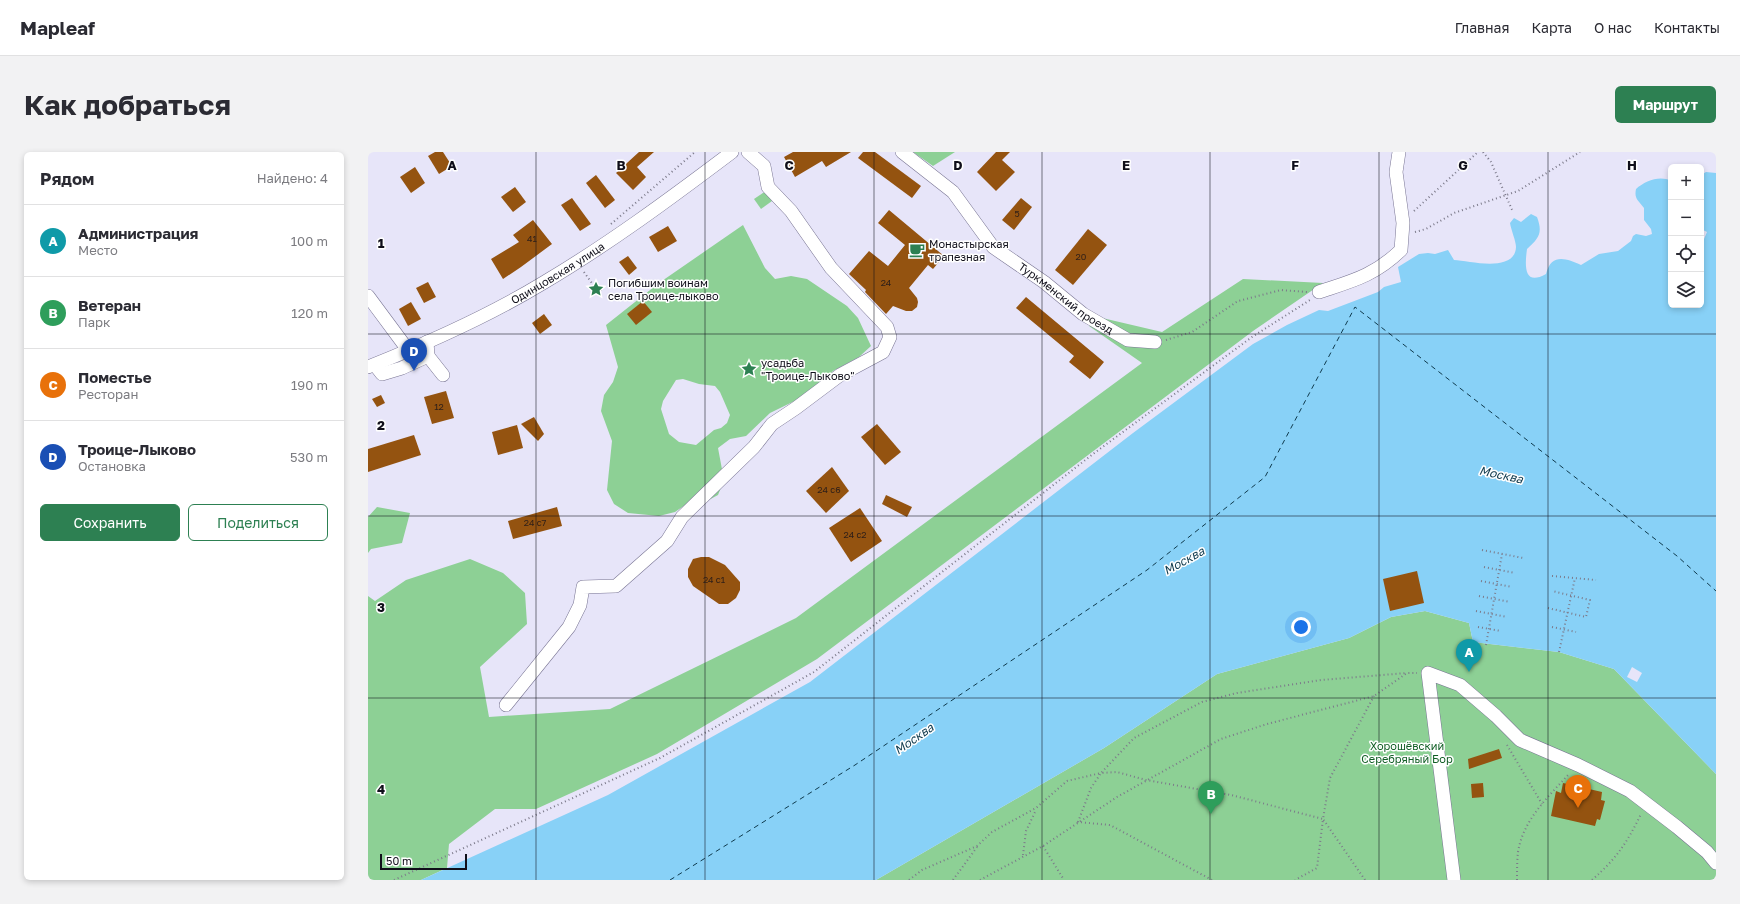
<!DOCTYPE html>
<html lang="ru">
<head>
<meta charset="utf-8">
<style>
	body { margin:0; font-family:"Golos Text",sans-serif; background:#f2f2f3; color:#2b2b33 }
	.controls { position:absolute; right:12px; top:12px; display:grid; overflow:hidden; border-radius:6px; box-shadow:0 2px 6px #0003 }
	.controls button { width:36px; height:36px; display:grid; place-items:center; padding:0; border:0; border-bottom:1px solid #e1e1e2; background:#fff; color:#2b2b33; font:20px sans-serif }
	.scale { position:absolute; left:12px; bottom:10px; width:87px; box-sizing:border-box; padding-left:4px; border:2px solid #100f1a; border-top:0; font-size:11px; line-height:14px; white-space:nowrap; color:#100f1a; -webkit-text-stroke:3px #fff; paint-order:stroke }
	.you { position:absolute; left:933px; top:475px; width:14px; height:14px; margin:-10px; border:3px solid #fff; border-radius:50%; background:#1a73e8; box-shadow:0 0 0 6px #1a73e833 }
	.badge { display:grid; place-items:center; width:26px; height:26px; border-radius:50%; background:#2d8052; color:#fff; font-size:13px; font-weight:700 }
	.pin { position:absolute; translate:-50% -33px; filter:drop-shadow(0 1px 2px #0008) }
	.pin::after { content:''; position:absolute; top:21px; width:14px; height:12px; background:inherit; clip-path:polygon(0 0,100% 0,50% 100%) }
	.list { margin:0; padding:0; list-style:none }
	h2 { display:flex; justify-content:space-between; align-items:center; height:52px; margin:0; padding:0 16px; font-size:17px }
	h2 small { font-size:13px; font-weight:400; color:#7c7c81 }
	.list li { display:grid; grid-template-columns:26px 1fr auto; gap:12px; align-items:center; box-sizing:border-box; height:72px; padding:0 16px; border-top:1px solid #e1e1e2 }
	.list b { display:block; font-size:15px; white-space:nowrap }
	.list p { margin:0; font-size:13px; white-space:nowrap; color:#7c7c81 }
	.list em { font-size:13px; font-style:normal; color:#7c7c81 }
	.actions { display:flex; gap:8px; padding:12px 16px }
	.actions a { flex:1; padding:9px 0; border:1px solid #2d8052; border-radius:6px; text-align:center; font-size:14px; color:#2d8052 }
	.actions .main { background:#2d8052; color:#fff }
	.icon { flex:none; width:22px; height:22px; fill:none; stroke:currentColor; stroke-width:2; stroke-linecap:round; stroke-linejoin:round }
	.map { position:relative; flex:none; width:1348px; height:728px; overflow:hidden; border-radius:6px }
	header { display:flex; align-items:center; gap:24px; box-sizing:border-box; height:56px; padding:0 20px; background:#fff; border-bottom:1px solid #e1e1e2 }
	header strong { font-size:19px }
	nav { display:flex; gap:22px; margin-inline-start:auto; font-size:14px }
	.intro { display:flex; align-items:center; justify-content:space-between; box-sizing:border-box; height:96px; padding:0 24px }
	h1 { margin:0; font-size:28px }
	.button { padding:10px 18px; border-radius:6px; background:#2d8052; color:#fff; font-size:14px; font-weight:700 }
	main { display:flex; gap:24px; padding:0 24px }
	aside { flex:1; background:#fff; border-radius:6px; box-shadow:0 2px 6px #0003 }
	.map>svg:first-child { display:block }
</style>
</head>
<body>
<header>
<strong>Mapleaf</strong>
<nav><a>Главная</a><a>Карта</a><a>О нас</a><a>Контакты</a></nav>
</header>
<div class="intro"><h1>Как добраться</h1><a class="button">Маршрут</a></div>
<main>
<aside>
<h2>Рядом<small>Найдено: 4</small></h2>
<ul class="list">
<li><span class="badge" style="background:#0f9aa8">A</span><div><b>Администрация</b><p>Место</p></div><em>100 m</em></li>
<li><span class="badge" style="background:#2e9e5b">B</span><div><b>Ветеран</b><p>Парк</p></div><em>120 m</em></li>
<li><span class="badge" style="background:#e8710a">C</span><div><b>Поместье</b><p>Ресторан</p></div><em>190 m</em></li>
<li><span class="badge" style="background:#1a4fb4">D</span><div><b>Троице-Лыково</b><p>Остановка</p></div><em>530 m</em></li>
</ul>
<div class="actions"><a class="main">Сохранить</a><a>Поделиться</a></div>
</aside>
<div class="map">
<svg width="1348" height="728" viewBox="0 0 1348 728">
	<rect width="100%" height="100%" fill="#e7e5f9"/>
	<!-- green -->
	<g fill="#8dd095" fill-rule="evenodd">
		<path d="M545,0H587L565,14Z"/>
		<path d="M398,39L404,49L393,57L386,47Z"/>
		<path d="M375,73L397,116L407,127L423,124L439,127L479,154L490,166L503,194L491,205L465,219L447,239L402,261L378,284L362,287L350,296L356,328L350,343L337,350L320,351L307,360L291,364L260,361L246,352L239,338L244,289L233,259L236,243L245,230L250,215L238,173L291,131ZM315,227L331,232L347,234L352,240L362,263L359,271L353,276L346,278L328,293L311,290L301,282L293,257L295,249L308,228Z"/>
		<path d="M875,127L955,131L885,179L449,507L289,602L168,657H127L81,692L79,716L53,728H0V444L7,449L38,428L102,407L135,421L157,441L159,472L112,515L121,565L242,557L428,466L774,211L721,174L730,165L794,180Z"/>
		<path d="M9,355L42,361L34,391L3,397L0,401V365Z"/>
		<path d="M1057,459L1101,471L1105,490L1191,500L1246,517L1348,622V728H508L736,596L849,522L981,486L1023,465Z"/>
	</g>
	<!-- water -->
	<path fill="#88d1f7" d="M1338,20L1348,21V622L1246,517L1191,500L1105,490L1101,471L1057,459L1023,465L981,486L849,522L736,596L508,728H53L240,643L442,530L765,281L885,192L919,173L951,158L960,159L1010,140L1016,135L1033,130L1030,115L1051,102L1060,101L1067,102L1080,98L1086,108C1102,109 1147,121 1148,95C1148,89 1143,78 1142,71L1146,66L1153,70L1163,62L1169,65C1175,81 1171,86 1159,97C1157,112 1155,135 1178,122C1183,101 1198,106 1213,113L1231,102L1250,99L1263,89L1265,84L1268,82L1278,84L1284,82L1283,77L1276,68V56C1270,48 1266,47 1268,37C1277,29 1292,23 1303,29V153H1333V94L1339,80L1333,77V23Z"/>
	<!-- pier -->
	<path fill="#e7e5f9" d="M1264,515L1274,521L1269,530L1259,525Z"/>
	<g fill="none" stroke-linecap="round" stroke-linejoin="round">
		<!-- ferry -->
		<path stroke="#103b4e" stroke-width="1" stroke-dasharray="5 4" stroke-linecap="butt" d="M302,728L487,613L779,418L897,325L987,155L1309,404L1348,439"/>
	</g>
	<!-- building -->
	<g fill="#945310">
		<path d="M67,0H75L84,14L71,22L60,4Z"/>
		<path d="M271,0H286L269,15L278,25L265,38L248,21Z"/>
		<path d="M425,0H483L458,15L454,9L427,25L416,5Z"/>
		<path d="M495,0H507L553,34L544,46L490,6Z"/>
		<path d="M628,0H642L634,8L647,20L628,39L609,20Z"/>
		<path d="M47,15L57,31L43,41L32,25Z"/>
		<path d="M228,23L247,48L237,56L218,31Z"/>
		<path d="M147,35L158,50L145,60L133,45Z"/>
		<path d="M204,46L223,72L212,79L193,53Z"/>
		<path d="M653,46L664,55L646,78L634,68Z"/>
		<path d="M521,58L576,104L565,117L560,113L541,136L549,146L550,150L549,155L544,159H538L525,154L518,162L497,140L498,138L481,122L501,99L520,114L537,93L510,71Z"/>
		<path d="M165,68L184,92L153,115L135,127L123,107L151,90L145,83Z"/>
		<path d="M300,74L309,89L290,100L281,85Z"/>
		<path d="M720,77L739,93L705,133L687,118Z"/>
		<path d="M260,104L269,116L261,123L251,110Z"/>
		<path d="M60,130L68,145L56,151L48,136Z"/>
		<path d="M658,145L736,210L722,227L701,210L706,204L648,156Z"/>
		<path d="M275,149L284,160L268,173L259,162Z"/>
		<path d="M43,150L53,167L40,174L31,157Z"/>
		<path d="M176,162L184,173L172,182L164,171Z"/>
		<path d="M78,239L86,266L64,272L56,245Z"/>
		<path d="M13,243L17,251L9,255L4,247Z"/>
		<path d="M166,265L176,282L170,289L153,272Z"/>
		<path d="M509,272L533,300L517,313L493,285Z"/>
		<path d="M149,273L155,296L130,303L124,280Z"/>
		<path d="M46,283L53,303L0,320V297Z"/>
		<path d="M464,315L481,339L458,361L438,339Z"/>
		<path d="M518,343L544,355L539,365L514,352Z"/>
		<path d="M189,355L194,374L145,387L140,369Z"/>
		<path d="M492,356L514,389L483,410L461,376Z"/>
		<path d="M333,405H341L357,413L372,430V438L368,446L360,452H351L325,434L320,425V417L325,407Z"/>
		<path d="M1049,419L1056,451L1022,459L1015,427Z"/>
		<path d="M1131,597L1134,606L1101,617L1100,607Z"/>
		<path d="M1115,631L1116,645L1104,646L1103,632Z"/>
		<path d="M1195,631L1234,640L1233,648L1237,649L1232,668L1229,667L1227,674L1183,664L1188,639L1193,641Z"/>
	</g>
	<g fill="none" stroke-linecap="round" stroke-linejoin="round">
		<defs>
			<g id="minor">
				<path id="s1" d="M534,0L585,40L625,95L676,130L715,162L760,188L787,190"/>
				<path d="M951,140C984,129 1006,124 1033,98L1035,71L1028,20L1031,0"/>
				<path d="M0,144L40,198"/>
				<path d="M60,204L75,223"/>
				<path d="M7,213L14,222L34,216L60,204L59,190"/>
				<path id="s2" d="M0,215C60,191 119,165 175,131C241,92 303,46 364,0"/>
				<path d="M138,553L201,475L212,453L215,435L248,434L299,389L314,365L386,295L404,272L428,256L472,223L515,200L522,185L519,175L463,116L423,59L400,35L396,14L380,0"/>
				<path d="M1086,728L1060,521L1092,533L1128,564L1152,588L1210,613L1262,639L1309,675L1339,700L1348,711"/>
			</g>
		</defs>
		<!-- minor casing -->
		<use href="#minor" stroke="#787493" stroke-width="14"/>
		<!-- path -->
		<g stroke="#7c7a8a" stroke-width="2" stroke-dasharray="1 3" stroke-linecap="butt">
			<path d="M1115,0L1123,10L1145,60"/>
			<path d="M1046,59L1110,0"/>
			<path d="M243,72L327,0"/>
			<path d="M1047,80L1058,77L1086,61L1150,39L1212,0"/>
			<path d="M216,120L226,134L229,132L233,138L227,142L223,136L226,134"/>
			<path d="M798,188L824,180L870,149L913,138L939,140"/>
			<path d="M1114,398L1155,406"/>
			<path d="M1116,415L1147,421"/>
			<path d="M1184,424L1228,428"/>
			<path d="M1113,429L1144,435"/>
			<path d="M1111,444L1142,450"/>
			<path d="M1180,456L1218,465L1222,448L1184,439"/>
			<path d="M1108,459L1139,465"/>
			<path d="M1110,475L1133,479"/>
			<path d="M1184,475L1208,480"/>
			<path d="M1118,493L1134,402"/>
			<path d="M1191,500L1207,426"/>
			<path d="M1139,593L1174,652"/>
			<path d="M675,694L696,728"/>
			<path d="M655,703L658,679L668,658"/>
			<path d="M26,728L292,606L446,520L725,302L884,185L942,148"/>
			<path d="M541,728L554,718L609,694L624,680L668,656L699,629L733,621L766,586L834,550L869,541L953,528L1039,521"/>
			<path d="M585,728L609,695"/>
			<path d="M612,728L675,694L749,645L853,587L899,572L1006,544L1039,521H1049"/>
			<path d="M844,728L742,673L710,670L723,636L733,621L749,620L778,628L863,643L955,667L949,716L927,728"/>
			<path d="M997,728L955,667L962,626L1006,544"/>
			<path d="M1149,728C1149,719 1149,709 1150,700C1155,668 1180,645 1201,622"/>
			<path d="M1224,728C1248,707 1259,691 1273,662"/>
		</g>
		<!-- minor -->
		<use href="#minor" stroke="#fff" stroke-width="13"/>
	</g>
	<!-- grid -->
	<path fill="none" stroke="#100f1a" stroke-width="1" stroke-opacity="0.55" d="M168,0V728M337,0V728M506,0V728M674,0V728M842,0V728M1011,0V728M1180,0V728M0,182H1348M0,364H1348M0,546H1348"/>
	<!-- icons -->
	<defs>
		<symbol id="cafe-bare" viewBox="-9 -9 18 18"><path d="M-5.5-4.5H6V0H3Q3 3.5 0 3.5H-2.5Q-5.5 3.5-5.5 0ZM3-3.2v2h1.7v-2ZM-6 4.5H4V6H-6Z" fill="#2d8052" stroke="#fff" stroke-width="2.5" paint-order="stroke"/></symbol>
		<symbol id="sight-bare" viewBox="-9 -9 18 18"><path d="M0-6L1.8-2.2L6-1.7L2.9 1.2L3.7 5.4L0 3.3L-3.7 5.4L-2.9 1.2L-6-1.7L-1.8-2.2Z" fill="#2d8052" stroke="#fff" stroke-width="2.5" paint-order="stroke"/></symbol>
	</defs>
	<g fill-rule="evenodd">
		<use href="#cafe-bare" x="538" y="87" width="22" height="22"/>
		<use href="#sight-bare" x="217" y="126" width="22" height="22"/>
		<use href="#sight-bare" x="370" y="206" width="22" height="22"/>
	</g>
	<g text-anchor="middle" stroke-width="3" stroke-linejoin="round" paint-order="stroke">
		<!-- number labels -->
		<g font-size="9" fill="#312018">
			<text x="649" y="65">5</text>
			<text x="164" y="90">41</text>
			<text x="713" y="108">20</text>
			<text x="518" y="134">24</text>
			<text x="71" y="258">12</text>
			<text x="461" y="341">24 с6</text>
			<text x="167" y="374">24 с7</text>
			<text x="487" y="386">24 с2</text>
			<text x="346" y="431">24 с1</text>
		</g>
		<!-- poi labels -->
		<g font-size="11" fill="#100f1a" stroke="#fff" text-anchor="start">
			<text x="561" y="96">Монастырская<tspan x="561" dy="13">трапезная</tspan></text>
			<text x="240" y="135">Погибшим воинам<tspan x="240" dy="13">села Троице-лыково</tspan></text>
			<text x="393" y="215">усадьба<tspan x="393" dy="13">"Троице-Лыково"</tspan></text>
		</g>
		<!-- street labels -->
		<g font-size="11" fill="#100f1a" stroke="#fff">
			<text dy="4" stroke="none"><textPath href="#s2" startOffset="212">Одинцовская улица</textPath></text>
			<text dy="4" stroke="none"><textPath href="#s1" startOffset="222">Туркменский проезд</textPath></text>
		</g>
		<!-- park labels -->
		<g font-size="11" fill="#115e25" stroke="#fff">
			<text x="1039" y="598">Хорошёвский<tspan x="1039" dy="13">Серебряный Бор</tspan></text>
		</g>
		<!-- water labels -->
		<g font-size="12" font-style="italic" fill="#103b4e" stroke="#fff">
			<text transform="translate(1133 323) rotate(12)" y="4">Москва</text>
			<text transform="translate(816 409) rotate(-29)" y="4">Москва</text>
			<text transform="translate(546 587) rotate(-35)" y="4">Москва</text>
		</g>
	</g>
	<g font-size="13" text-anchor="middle" font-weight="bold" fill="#100f1a" stroke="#fff" stroke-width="3" stroke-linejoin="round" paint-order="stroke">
		<text x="84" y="18">A</text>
		<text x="253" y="18">B</text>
		<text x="421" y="18">C</text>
		<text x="590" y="18">D</text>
		<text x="758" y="18">E</text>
		<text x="927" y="18">F</text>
		<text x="1095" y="18">G</text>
		<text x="1264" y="18">H</text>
		<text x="13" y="96">1</text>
		<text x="13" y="278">2</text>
		<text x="13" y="460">3</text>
		<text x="13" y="642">4</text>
	</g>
</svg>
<div class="controls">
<button>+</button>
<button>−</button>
<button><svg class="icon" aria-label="locate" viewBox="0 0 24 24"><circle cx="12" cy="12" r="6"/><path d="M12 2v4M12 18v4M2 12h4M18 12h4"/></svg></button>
<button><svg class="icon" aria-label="layers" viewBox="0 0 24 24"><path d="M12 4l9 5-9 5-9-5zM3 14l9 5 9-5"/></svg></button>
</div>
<div class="scale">50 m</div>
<div class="you"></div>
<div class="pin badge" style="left:1101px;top:520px;background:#0f9aa8">A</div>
<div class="pin badge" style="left:843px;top:662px;background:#2e9e5b">B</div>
<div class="pin badge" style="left:1210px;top:656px;background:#e8710a">C</div>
<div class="pin badge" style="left:46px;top:219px;background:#1a4fb4">D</div>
</div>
</main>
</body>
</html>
